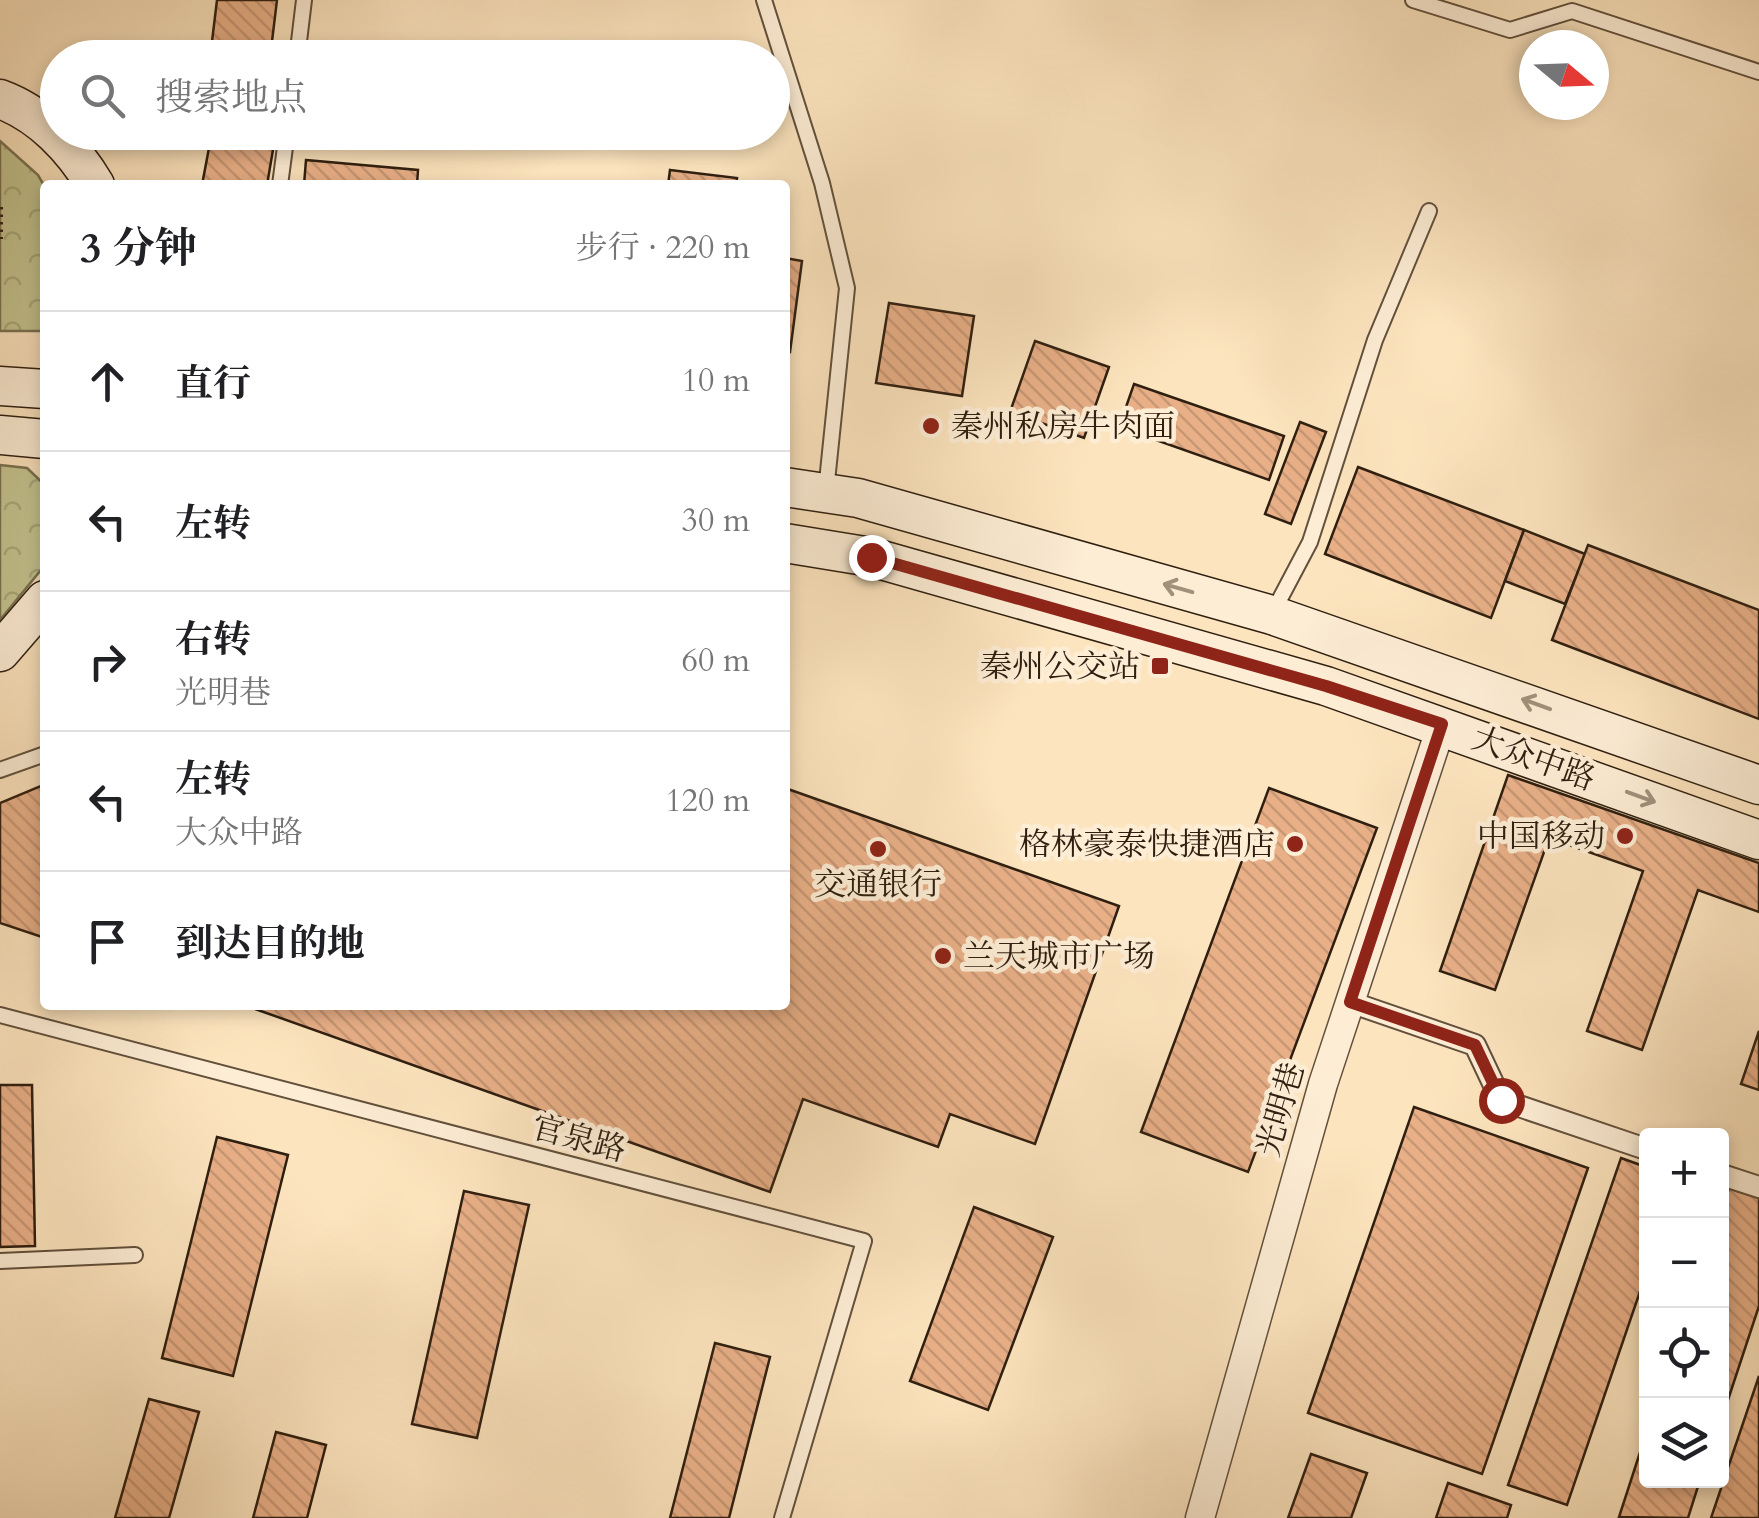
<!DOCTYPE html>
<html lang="zh">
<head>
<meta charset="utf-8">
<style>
	body { margin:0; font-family:Cardo,"Noto Serif SC",serif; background:#f6f6f6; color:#202124 }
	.controls { position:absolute; right:30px; bottom:30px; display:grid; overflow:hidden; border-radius:10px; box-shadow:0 5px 15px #0003 }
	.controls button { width:90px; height:90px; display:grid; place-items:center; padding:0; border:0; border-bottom:2px solid #e0e0e0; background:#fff; color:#202124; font:50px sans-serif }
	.compass { position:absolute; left:1519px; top:30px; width:90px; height:90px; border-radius:50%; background:#fff; box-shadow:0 5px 15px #0003; rotate:109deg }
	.stop { position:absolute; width:30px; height:30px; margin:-22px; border:8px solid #8f2418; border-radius:50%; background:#fff }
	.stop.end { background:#8f2418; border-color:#fff; box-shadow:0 2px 10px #0008 }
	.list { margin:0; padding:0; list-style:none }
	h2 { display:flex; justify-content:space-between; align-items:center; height:130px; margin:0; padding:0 40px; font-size:42px }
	h2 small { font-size:32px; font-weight:400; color:#757577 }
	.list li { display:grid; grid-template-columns:65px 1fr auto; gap:30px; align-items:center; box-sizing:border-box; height:140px; padding:0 40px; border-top:2px solid #e0e0e0 }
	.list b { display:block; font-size:38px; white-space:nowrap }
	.list p { margin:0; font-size:32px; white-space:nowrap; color:#757577 }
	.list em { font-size:32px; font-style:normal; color:#757577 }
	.icon { flex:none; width:55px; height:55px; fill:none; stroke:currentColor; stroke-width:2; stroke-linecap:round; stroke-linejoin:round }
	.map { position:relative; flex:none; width:1759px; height:1518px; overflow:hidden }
	.search { position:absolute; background:#fff; box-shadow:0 5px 15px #0003; left:40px; top:40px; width:750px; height:110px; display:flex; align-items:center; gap:25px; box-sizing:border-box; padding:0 35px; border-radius:55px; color:#757577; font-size:38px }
	.panel { position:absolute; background:#fff; box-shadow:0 5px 15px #0003; left:40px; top:180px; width:750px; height:830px; border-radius:10px }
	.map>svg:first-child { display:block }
</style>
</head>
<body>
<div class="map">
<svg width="1759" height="1518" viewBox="0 0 1759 1518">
	<defs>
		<pattern id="park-crowns" width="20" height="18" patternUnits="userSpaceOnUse" patternTransform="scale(2.5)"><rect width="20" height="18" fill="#c3c38f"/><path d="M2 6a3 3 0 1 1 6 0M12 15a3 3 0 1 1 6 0" fill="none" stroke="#a8a77a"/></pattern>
		<pattern id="building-back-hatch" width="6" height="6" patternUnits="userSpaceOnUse" patternTransform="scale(2.5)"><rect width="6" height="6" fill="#e9b088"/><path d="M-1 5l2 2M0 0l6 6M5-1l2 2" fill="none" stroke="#c89774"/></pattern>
	</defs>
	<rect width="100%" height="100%" fill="#fce4be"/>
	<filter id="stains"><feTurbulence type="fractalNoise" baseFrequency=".002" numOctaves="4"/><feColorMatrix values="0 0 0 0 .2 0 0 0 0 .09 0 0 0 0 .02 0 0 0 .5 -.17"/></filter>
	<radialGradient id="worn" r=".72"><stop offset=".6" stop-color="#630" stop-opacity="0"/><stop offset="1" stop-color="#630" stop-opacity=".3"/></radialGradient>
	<!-- park -->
	<g fill="url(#park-crowns)" stroke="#797150" stroke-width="2.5">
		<path d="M0,141L38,175L45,187V331H0Z"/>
		<path d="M0,465L27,468L45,485V565L0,620Z"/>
	</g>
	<!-- building -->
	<g fill="url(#building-back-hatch)" stroke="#2f1f10" stroke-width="2.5">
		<path d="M217,0H277L270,58H210Z"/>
		<path d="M212,132H276L267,185H202Z"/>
		<path d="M306,160L418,170L417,185H304Z"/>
		<path d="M670,170L737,178L736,185H668Z"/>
		<path d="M785,258L802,261L790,352L785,351Z"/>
		<path d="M889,303L974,316L962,396L876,383Z"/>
		<path d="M1035,341L1109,367L1084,438L1010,412Z"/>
		<path d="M1134,384L1284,436L1269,480L1119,427Z"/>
		<path d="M1300,422L1326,432L1291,524L1265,514Z"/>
		<path d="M1358,467L1524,530L1491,618L1325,554Z"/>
		<path d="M1524,530L1585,554L1565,604L1505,581Z"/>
		<path d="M1588,545L1759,610V719L1552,640Z"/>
		<path d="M1508,775L1759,863V912L1698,890L1642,1050L1587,1031L1643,871L1549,838L1495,990L1440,971Z"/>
		<path d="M43,785L45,786V938L0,923V803Z"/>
		<path d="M785,788L1119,906L1035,1144L950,1114L938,1147L803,1099L770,1192L244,1005H785Z"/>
		<path d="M1269,788L1377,828L1248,1172L1141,1132Z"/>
		<path d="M1759,1031V1090L1741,1084Z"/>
		<path d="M0,1085H32L35,1246L0,1247Z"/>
		<path d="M1414,1107L1588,1168L1482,1474L1308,1413Z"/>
		<path d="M217,1137L288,1155L233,1376L162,1358Z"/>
		<path d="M1621,1158L1646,1167V1274L1567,1505L1508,1485Z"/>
		<path d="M1729,1188L1759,1198V1306L1722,1418V1211Z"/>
		<path d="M464,1191L529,1205L477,1438L412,1424Z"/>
		<path d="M974,1207L1053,1237L988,1410L910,1381Z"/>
		<path d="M715,1343L770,1357L729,1518H670Z"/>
		<path d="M1759,1376V1518H1711Z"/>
		<path d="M149,1399L199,1412L169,1518H115Z"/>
		<path d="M276,1432L326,1445L307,1518H253Z"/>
		<path d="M1646,1434V1480H1700L1688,1518L1619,1517Z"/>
		<path d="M1311,1454L1367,1473L1351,1518H1288Z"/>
		<path d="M1448,1483L1511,1505L1507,1518H1436Z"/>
	</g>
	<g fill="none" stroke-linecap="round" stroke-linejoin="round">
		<defs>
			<g id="service">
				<path d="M764,0L822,183L847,288L826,491"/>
				<path d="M1413,0L1510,30L1572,11L1759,72"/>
				<path d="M297,58L304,0"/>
				<path d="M280,185L287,132"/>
				<path d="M1272,614L1310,542L1375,340L1429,211"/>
				<path d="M0,770L45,754"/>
				<path d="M0,1015L864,1241L782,1518"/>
				<path d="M0,1261L135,1255"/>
			</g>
			<g id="pedestrian">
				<path d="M1350,1002L1475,1045L1501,1100L1646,1149"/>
				<path d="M1722,1175L1759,1187"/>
			</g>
			<path id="minor" d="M1200,1518L1323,1084L1442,724"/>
			<g id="secondary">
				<path d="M0,99C41,114 73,148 95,185"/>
				<path d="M0,386L45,389"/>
				<path d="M0,435L45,439"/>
				<path d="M785,487L858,498L1272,615L1759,785"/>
				<path d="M785,543L871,557L1326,686L1759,840"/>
				<path d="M0,652L45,600"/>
			</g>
		</defs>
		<!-- service casing -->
		<use href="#service" stroke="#62503c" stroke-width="18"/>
		<!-- pedestrian casing -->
		<use href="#pedestrian" stroke="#62503c" stroke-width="24"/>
		<!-- minor casing -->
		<use href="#minor" stroke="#62503c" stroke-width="31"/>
		<!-- secondary casing -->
		<use href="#secondary" stroke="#2f1f10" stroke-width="41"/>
		<!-- path -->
		<path stroke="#2f1f10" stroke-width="6" stroke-dasharray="2.5 5" stroke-linecap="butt" d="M0,207V239"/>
		<!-- service -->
		<use href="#service" stroke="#fdedd5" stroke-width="14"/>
		<!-- pedestrian -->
		<use href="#pedestrian" stroke="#fdedd5" stroke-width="20"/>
		<!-- minor -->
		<use href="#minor" stroke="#fdedd5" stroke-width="28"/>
		<!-- secondary -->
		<use href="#secondary" stroke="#fdedd5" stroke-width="38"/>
	</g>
	<!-- one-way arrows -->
	<defs><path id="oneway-shaft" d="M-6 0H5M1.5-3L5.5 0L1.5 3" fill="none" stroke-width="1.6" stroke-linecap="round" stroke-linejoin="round" transform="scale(2.5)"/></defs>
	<g stroke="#a0907c">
		<use href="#oneway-shaft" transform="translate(1178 588) rotate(-164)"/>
		<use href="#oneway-shaft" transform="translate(1536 704) rotate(-160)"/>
		<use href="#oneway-shaft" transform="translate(1641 797) rotate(20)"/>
	</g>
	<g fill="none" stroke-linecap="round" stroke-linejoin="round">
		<!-- route -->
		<path stroke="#8f2418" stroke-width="12" d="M871,557L1326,686L1442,724L1350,1002L1475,1045L1501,1100"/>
	</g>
	<!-- markers -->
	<g fill="#8f2418" stroke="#fdedd5" stroke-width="4">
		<circle cx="931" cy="426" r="10"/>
		<rect x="1150" y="656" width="20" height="20" rx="5"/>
		<circle cx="1625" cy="836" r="10"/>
		<circle cx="1295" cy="844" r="10"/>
		<circle cx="878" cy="849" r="10"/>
		<circle cx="943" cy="956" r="10"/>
	</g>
	<g text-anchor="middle" stroke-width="9" stroke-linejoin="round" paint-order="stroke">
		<!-- poi labels -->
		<g font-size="32" fill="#2f1f10" stroke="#fdedd5" text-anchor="end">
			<text x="951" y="437" text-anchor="start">秦州私房牛肉面</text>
			<text x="1140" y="677">秦州公交站</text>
			<text x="1605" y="847">中国移动</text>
			<text x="1275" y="855">格林豪泰快捷酒店</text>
			<text x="878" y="895" text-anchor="middle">交通银行</text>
			<text x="963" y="967" text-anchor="start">兰天城市广场</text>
		</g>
		<!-- street labels -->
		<g font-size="32" fill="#2f1f10" stroke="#fdedd5">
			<text transform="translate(1534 758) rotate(20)" y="11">大众中路</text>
			<text transform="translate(1280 1109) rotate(-74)" y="11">光明巷</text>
			<text transform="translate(579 1138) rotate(15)" y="11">官泉路</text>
		</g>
	</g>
	<rect width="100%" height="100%" filter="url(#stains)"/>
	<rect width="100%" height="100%" fill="url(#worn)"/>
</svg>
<div class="controls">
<button>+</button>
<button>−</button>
<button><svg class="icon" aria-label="locate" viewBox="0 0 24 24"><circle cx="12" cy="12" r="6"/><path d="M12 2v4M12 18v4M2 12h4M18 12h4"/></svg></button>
<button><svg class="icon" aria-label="layers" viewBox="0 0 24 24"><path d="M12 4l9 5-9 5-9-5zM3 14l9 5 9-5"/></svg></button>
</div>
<svg class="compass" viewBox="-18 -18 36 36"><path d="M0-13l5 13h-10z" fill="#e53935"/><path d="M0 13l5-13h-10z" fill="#757577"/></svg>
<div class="stop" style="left:1501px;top:1100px"></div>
<div class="stop end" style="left:871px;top:557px"></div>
<div class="search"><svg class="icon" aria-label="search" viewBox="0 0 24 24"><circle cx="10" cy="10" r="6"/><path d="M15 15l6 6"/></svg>搜索地点</div>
<section class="panel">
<h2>3 分钟<small>步行 · 220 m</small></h2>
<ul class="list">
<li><svg class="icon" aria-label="ahead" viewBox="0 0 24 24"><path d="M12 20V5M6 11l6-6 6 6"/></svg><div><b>直行</b></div><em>10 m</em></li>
<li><svg class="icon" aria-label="left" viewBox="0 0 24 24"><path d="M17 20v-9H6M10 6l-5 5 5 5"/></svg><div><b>左转</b></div><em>30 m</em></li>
<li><svg class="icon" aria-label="right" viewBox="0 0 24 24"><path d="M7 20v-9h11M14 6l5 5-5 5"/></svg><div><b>右转</b><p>光明巷</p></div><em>60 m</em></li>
<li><svg class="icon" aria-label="left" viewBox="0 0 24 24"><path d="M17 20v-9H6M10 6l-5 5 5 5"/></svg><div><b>左转</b><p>大众中路</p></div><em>120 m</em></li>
<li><svg class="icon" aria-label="arrive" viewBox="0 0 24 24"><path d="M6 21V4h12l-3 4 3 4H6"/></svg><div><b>到达目的地</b></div></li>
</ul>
</section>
</div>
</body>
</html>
